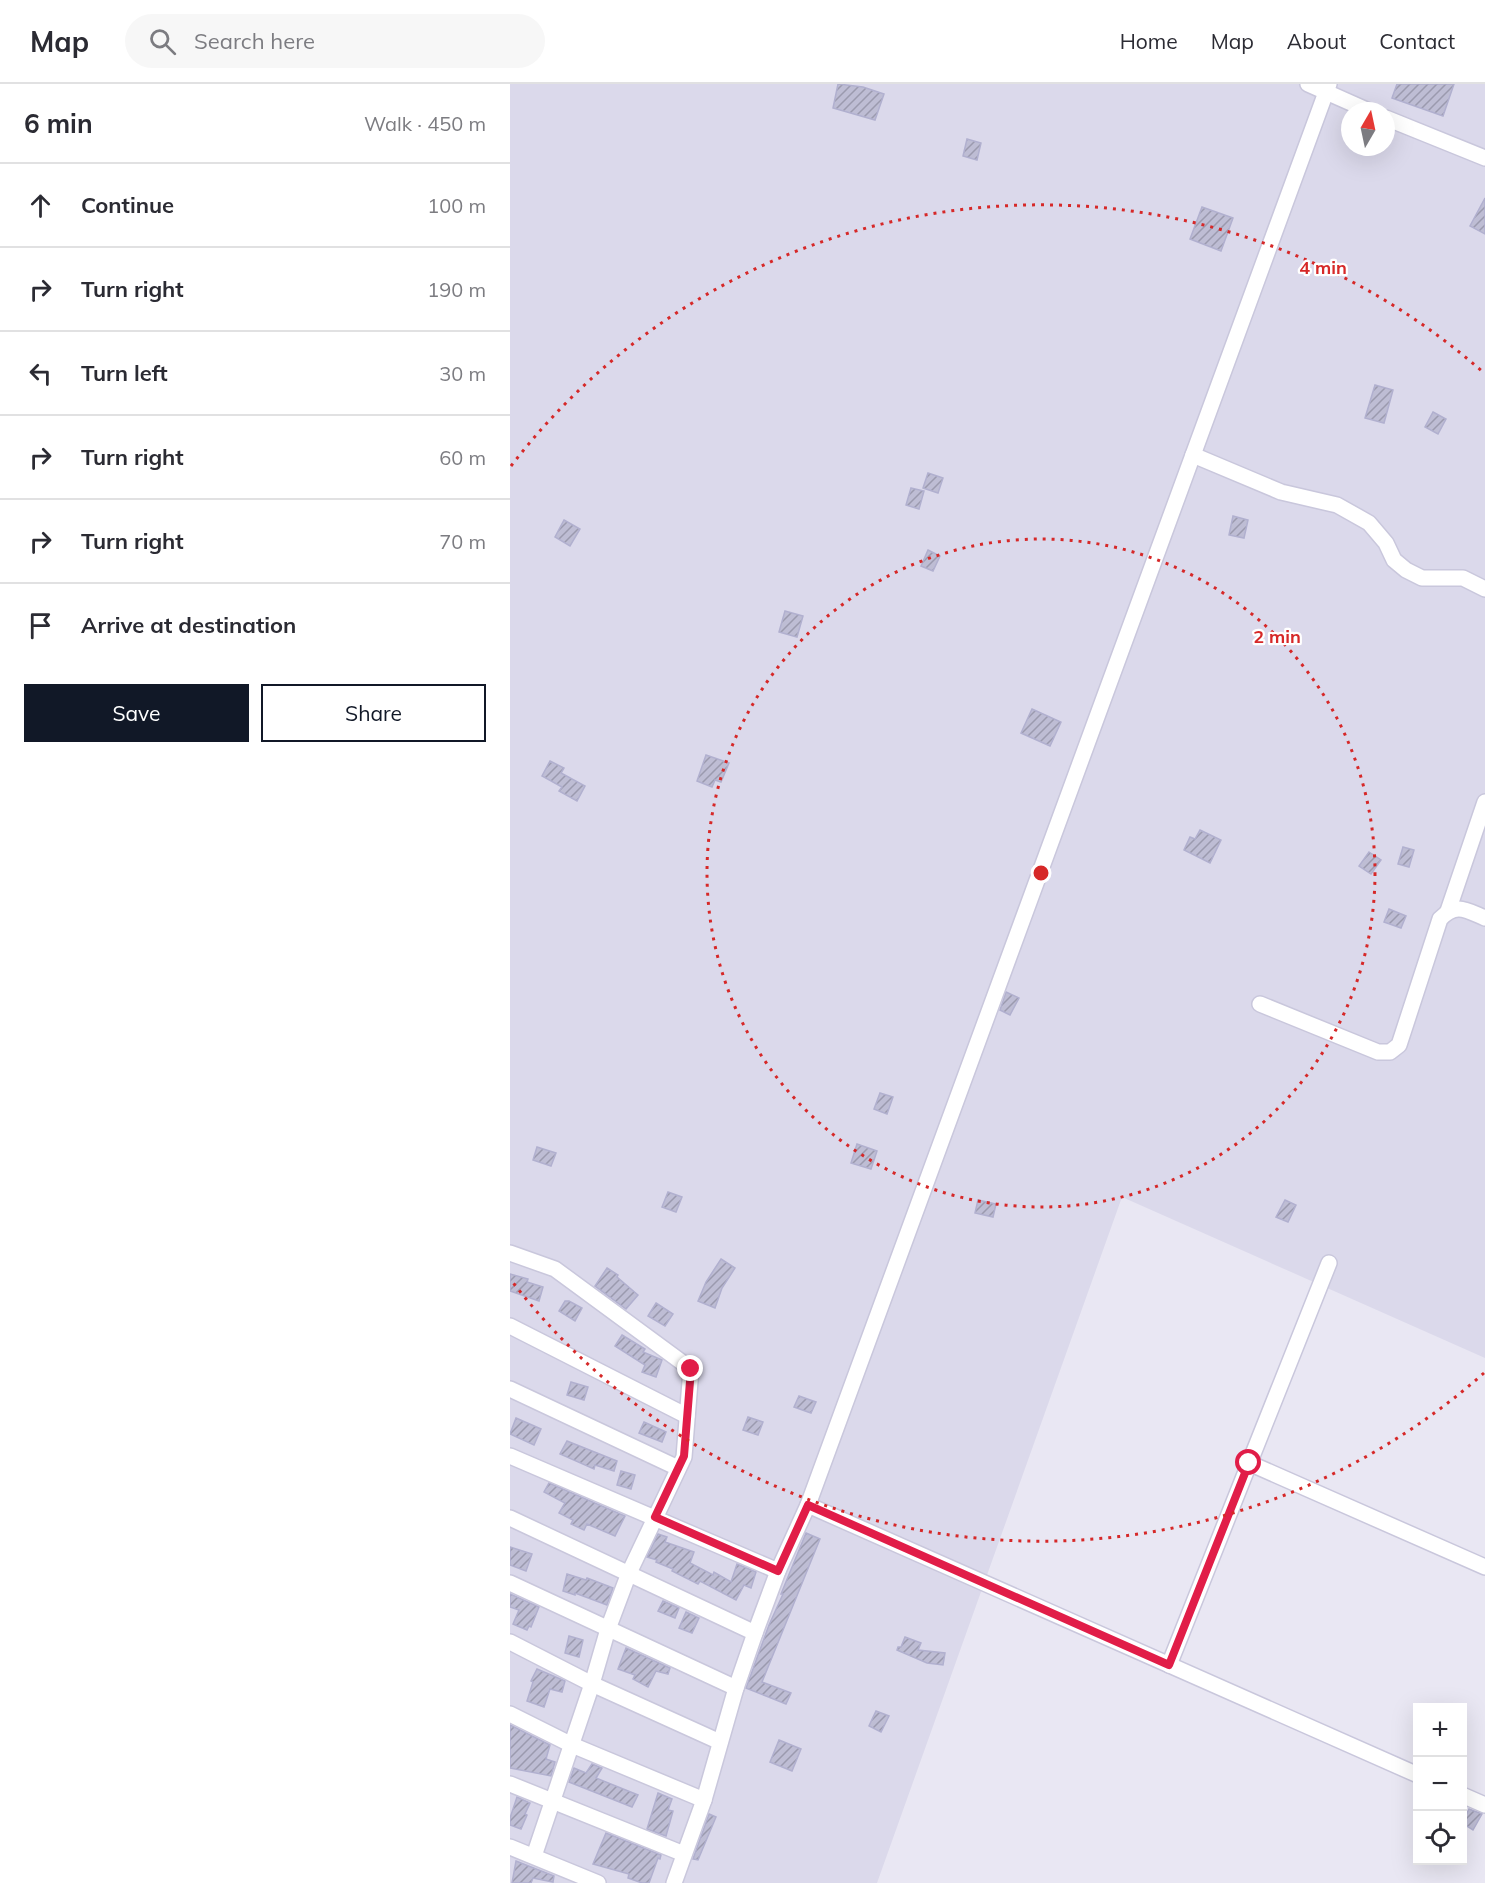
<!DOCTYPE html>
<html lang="en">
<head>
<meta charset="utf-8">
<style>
	body { margin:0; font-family:Mulish,sans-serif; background:#f7f7f7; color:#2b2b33 }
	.controls { position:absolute; right:18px; bottom:18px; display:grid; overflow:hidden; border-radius:0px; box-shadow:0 6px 24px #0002 }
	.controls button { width:54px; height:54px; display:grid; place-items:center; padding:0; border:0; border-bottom:2px solid #e1e1e2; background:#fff; color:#2b2b33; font:30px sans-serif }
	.compass { position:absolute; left:831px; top:18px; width:54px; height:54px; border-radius:50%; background:#fff; box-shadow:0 6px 24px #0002; rotate:9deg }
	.stop { position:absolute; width:18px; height:18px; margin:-14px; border:4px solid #e11d48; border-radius:50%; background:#fff }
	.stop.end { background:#e11d48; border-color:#fff; box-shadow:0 2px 6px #0008 }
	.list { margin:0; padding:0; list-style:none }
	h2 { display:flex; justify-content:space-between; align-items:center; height:78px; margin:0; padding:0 24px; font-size:26px }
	h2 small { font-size:20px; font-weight:400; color:#7c7c81 }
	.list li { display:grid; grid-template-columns:39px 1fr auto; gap:18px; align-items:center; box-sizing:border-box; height:84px; padding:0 24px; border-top:2px solid #e1e1e2 }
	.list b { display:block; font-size:22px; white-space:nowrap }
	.list em { font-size:20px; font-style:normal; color:#7c7c81 }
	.actions { display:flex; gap:12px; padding:18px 24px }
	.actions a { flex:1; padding:14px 0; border:2px solid #111827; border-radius:0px; text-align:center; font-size:21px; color:#111827 }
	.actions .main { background:#111827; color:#fff }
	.icon { flex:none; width:33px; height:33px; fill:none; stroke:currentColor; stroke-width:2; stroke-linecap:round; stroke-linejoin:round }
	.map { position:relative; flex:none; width:975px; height:1799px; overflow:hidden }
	header { display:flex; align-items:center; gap:36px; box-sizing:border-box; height:84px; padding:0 30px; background:#fff; border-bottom:2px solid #e1e1e2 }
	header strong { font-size:28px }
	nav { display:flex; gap:33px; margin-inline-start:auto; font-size:21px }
	.search { width:420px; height:54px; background:#f7f7f7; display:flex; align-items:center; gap:15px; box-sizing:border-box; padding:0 21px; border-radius:33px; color:#7c7c81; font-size:22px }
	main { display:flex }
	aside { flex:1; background:#fff }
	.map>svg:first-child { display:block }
</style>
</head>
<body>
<header>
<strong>Map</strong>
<div class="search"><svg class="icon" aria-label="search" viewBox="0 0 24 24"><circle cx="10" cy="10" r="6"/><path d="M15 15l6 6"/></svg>Search here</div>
<nav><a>Home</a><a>Map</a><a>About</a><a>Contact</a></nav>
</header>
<main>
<aside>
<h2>6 min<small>Walk · 450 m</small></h2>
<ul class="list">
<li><svg class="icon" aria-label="ahead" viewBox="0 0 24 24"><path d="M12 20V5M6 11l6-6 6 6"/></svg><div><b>Continue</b></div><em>100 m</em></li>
<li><svg class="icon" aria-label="right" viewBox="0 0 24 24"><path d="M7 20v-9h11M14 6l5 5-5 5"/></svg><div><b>Turn right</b></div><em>190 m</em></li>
<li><svg class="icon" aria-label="left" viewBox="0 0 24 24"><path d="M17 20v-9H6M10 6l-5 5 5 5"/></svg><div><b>Turn left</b></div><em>30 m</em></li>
<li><svg class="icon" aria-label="right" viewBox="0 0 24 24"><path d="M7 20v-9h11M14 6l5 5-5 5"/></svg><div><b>Turn right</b></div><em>60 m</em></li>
<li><svg class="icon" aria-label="right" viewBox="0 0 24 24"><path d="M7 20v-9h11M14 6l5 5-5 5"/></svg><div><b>Turn right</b></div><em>70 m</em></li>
<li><svg class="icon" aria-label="arrive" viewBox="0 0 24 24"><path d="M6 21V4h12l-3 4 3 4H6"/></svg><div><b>Arrive at destination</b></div></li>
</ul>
<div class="actions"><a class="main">Save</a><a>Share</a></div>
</aside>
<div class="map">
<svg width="975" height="1799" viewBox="0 0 975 1799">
	<defs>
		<pattern id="building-hatch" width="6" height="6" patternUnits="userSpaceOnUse" patternTransform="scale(1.5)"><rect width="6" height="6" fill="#bebdd4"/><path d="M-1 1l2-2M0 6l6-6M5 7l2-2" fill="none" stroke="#9b9aae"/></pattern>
	</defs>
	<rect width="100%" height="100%" fill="#e9e7f3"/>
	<!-- residential -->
	<path fill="#dbd9eb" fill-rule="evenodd" d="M0,0H975V1274L612,1113L367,1799H0ZM840,27H876V63H840Z"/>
	<!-- building -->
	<g fill="url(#building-hatch)" stroke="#b1b0cf" stroke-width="1.5">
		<path d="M328,0L353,3L374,10L365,36L323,24Z"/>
		<path d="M887,0H944L933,32L882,14Z"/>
		<path d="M457,55L471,59L467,76L453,72Z"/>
		<path d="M975,114V150L960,142Z"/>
		<path d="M692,123L723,134L711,167L680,155Z"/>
		<path d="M865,301L883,306L874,339L855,334Z"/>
		<path d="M923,328L936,335L928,350L915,343Z"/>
		<path d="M418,389L433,394L428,409L413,404Z"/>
		<path d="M401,404L414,407L409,425L396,421Z"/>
		<path d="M723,432L738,436L734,454L719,451Z"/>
		<path d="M54,436L70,445L60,462L45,453Z"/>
		<path d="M418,466L430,472L423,487L411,482Z"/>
		<path d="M275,527L293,532L287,553L269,548Z"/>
		<path d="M522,625L551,638L540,662L511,649Z"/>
		<path d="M196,671L219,679L211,698L205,696L202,703L187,697Z"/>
		<path d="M40,677L54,684L51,689L75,702L67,717L49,707L52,703L32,692Z"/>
		<path d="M690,746L711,756L700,779L674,766L680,753L685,755Z"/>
		<path d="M893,763L904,766L899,783L888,780Z"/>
		<path d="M859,768L871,776L861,790L849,782Z"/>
		<path d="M879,825L896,832L891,844L874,838Z"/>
		<path d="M496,908L509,914L500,931L490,926Z"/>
		<path d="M370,1009L383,1013L377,1030L364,1025Z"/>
		<path d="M347,1060L367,1067L361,1085L341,1079Z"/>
		<path d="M27,1063L46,1069L41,1082L23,1076Z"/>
		<path d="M158,1108L172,1113L166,1128L152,1123Z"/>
		<path d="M468,1116L486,1120L483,1133L465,1129Z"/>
		<path d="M775,1116L786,1121L778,1138L766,1133Z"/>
		<path d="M211,1175L225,1184L212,1204L205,1224L188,1217L196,1198Z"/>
		<path d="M97,1184L108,1191L107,1193L128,1211L116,1225L85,1202Z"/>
		<path d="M0,1190L18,1195L17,1198L33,1203L29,1217L0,1207Z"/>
		<path d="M55,1217H59L72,1224L65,1237L49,1227Z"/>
		<path d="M146,1219L163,1230L155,1242L138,1232Z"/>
		<path d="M112,1251L135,1265L133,1268L152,1276L146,1293L132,1288L135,1281L105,1262Z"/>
		<path d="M61,1298L78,1303L74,1316L57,1311Z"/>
		<path d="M289,1312L306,1318L301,1329L284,1323Z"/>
		<path d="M238,1333L253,1338L248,1351L233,1346Z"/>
		<path d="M6,1334L31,1345L24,1361L0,1350Z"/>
		<path d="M134,1338L156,1348L152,1358L129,1349Z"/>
		<path d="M57,1357L107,1377L104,1387L85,1381L84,1385L50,1370Z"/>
		<path d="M111,1387L125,1391L121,1405L107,1401Z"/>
		<path d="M39,1399L115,1432L105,1452L77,1440L74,1446L61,1440L63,1436L49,1429L55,1419L34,1408Z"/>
		<path d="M296,1449L310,1455L252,1598L281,1609L276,1620L236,1604L259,1541L273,1510H271Z"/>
		<path d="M148,1450L157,1453L155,1458L184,1468L180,1479L203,1491L204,1488L221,1498L227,1480L246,1488L241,1504L234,1501L226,1516L190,1497L188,1500L162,1487L163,1485L146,1478L147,1476L137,1473Z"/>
		<path d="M0,1463L22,1470L16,1487L0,1481Z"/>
		<path d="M57,1490L76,1496L77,1494L103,1504L97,1521L65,1509V1511L53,1507Z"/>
		<path d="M0,1510L29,1523L21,1543L19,1542L17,1546L3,1540L9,1526L0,1523Z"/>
		<path d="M153,1517L169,1524L165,1534L148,1527Z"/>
		<path d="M176,1528L189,1534L182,1549L169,1544Z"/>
		<path d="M59,1552L73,1556L69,1573L55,1569Z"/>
		<path d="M395,1553L411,1559L408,1566L435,1569L433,1581L417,1579L387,1566L388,1563H391Z"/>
		<path d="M116,1564L160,1584L158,1590L146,1587L138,1603L123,1595L125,1591L108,1585Z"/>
		<path d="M27,1585L55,1597L52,1608L40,1605L34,1623L17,1617L23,1598L21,1597Z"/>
		<path d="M366,1627L379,1632L371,1648L359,1642Z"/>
		<path d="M0,1641L40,1661L36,1675L45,1678L41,1692L0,1684Z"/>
		<path d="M269,1656L291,1665L282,1687L260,1678Z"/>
		<path d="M82,1680L92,1684L86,1694L128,1711L122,1723L59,1698L64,1684L76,1689Z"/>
		<path d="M148,1709L162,1715L158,1726L163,1727L156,1752L137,1745Z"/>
		<path d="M7,1713L20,1719L15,1730L17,1731L11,1745L0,1741V1734Z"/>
		<path d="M959,1725L972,1730L963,1746L952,1739Z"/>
		<path d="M199,1730L206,1733L188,1776L183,1775Z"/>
		<path d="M96,1749L151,1771L150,1775L148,1774L139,1799H132L118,1794L119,1790L83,1780Z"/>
		<path d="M6,1777L44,1792L43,1798L23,1794L21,1799H2Z"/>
	</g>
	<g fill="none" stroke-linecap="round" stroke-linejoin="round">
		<defs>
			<g id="street">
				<path d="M798,0L859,27"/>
				<path d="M876,34L975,74"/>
				<path d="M683,371L771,408L827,421L859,439L876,459L884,476L896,486L912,494H953L975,505"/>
				<path d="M938,827L975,718"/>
				<path d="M750,920L868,968H880L889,961L930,835C946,818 956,826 975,834"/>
				<path d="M0,1169L45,1185L181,1285L174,1373L119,1489L98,1545L82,1600L24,1772"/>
				<path d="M0,1242L177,1332"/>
				<path d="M0,1305L168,1384"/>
				<path d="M0,1372L268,1487"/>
				<path d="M739,1379L975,1483"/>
				<path d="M298,1421L908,1691"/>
				<path d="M0,1434L245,1549"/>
				<path d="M0,1499L226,1604"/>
				<path d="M0,1558L82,1600L210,1658"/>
				<path d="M659,1581L819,1179"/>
				<path d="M0,1630L62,1661L194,1716"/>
				<path d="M0,1700L174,1770"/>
				<path d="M952,1711L975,1721"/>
				<path d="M0,1763L88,1799"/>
				<path d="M164,1799L194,1716L226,1604L245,1549L268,1487L298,1421L819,0"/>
			</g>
		</defs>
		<!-- street casing -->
		<use href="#street" stroke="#c9c7dc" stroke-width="18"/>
		<!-- street -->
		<use href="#street" stroke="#fff" stroke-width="15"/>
	</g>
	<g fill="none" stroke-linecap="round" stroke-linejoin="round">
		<!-- route -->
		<path stroke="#e11d48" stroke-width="8" d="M181,1285L174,1372L145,1433L268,1487L298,1421L659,1581L739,1379"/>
	</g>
	<!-- distance rings -->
	<g fill="none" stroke="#d62828" stroke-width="3" stroke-dasharray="3 6">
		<circle cx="531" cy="789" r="334"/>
		<path d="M974 1289A668 668 0 0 1 1 1196M1 382A668 668 0 0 1 974 289"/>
	</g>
	<circle cx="531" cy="789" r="9" fill="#d62828" stroke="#fff" stroke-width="3"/>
	<g font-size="18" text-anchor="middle" font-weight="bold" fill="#d62828" stroke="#fff" stroke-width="4.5" stroke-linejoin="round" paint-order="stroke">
		<text x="813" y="190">4 min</text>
		<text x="767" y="559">2 min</text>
	</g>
</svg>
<div class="controls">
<button>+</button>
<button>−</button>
<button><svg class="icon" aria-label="locate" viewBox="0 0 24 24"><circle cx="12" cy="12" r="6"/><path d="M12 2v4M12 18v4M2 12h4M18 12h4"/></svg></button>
</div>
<svg class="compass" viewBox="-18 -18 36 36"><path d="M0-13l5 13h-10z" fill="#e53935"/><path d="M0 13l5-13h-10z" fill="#7c7c81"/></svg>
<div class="stop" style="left:739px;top:1379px"></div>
<div class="stop end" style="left:181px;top:1285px"></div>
</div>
</main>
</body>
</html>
